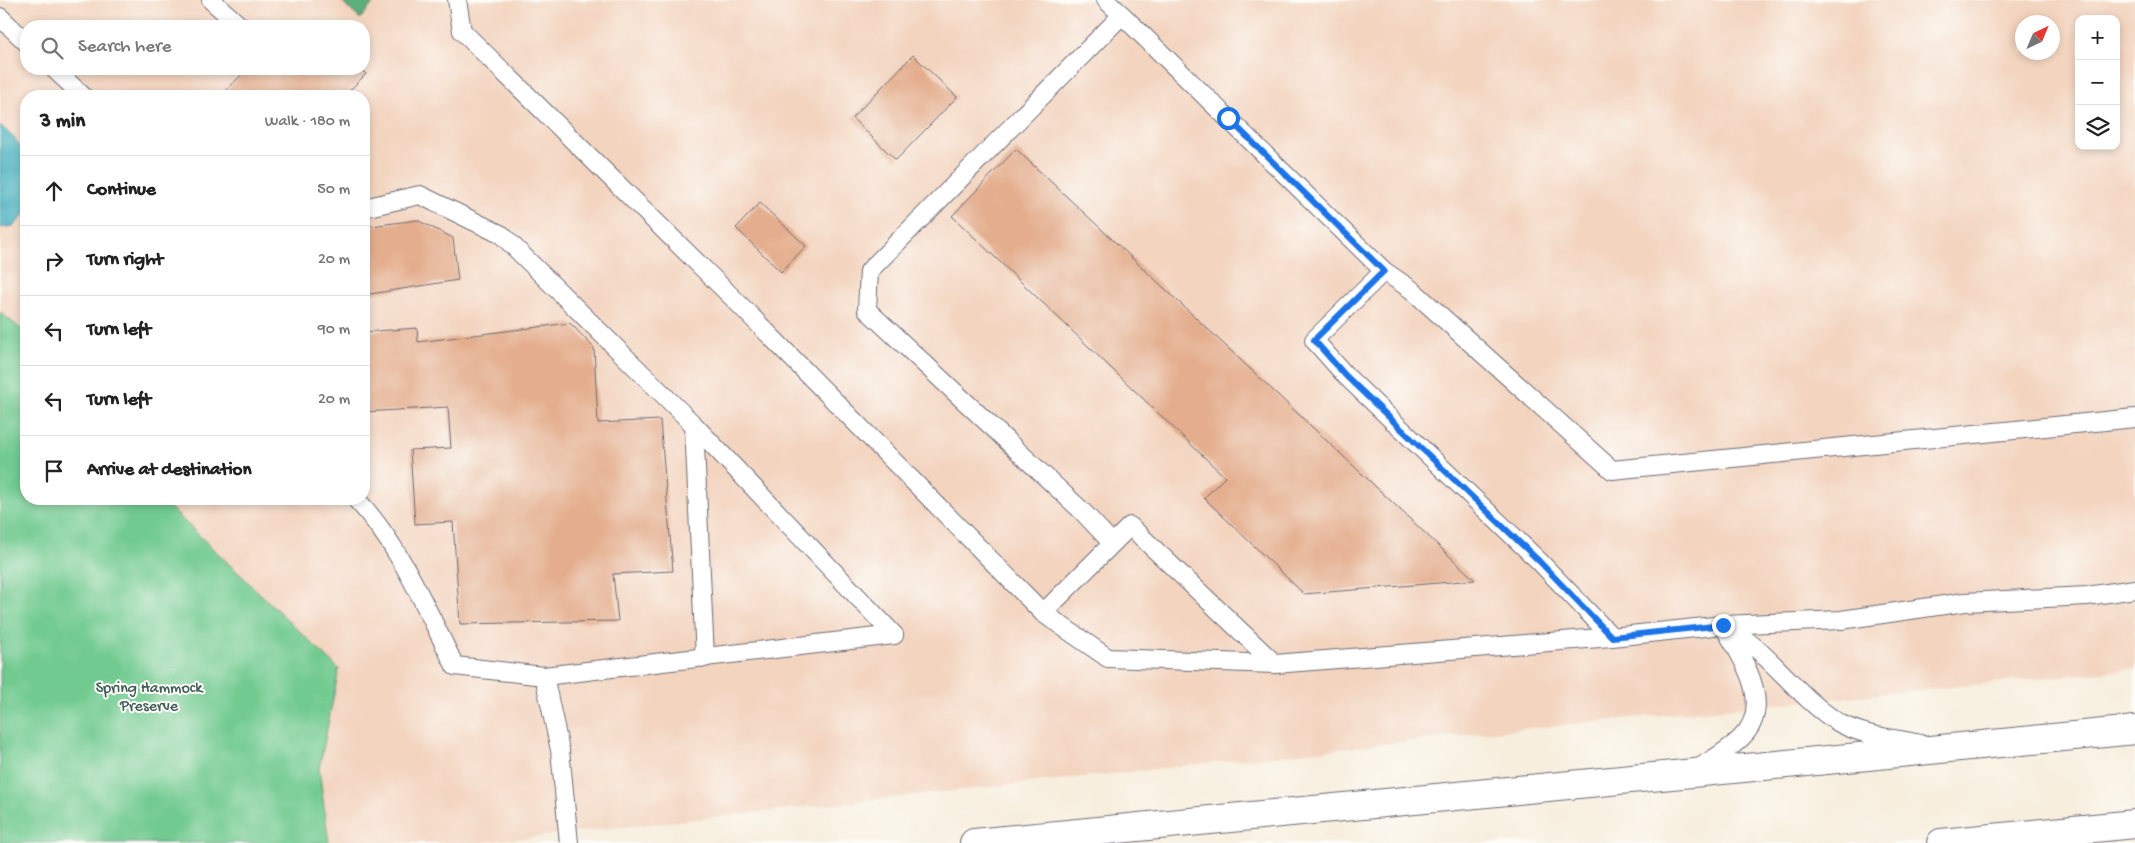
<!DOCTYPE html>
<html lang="en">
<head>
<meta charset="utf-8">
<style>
	body { margin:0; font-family:"Gochi Hand",sans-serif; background:#f6f6f6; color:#222 }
	.controls { position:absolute; right:15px; top:15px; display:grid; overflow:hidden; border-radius:10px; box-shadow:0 2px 8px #0003 }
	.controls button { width:45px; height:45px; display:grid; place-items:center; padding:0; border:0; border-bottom:1px solid #e0e0e0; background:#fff; color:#222; font:25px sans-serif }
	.compass { position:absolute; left:2015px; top:15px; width:45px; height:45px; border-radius:50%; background:#fff; box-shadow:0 2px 8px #0003; rotate:44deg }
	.stop { position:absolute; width:15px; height:15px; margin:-11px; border:4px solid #1a73e8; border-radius:50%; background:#fff }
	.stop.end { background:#1a73e8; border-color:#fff; box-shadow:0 1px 5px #0008 }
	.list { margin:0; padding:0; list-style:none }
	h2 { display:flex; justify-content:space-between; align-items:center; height:65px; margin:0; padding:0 20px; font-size:21px }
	h2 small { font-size:16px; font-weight:400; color:#767676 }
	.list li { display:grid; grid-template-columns:32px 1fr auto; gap:15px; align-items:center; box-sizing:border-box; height:70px; padding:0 20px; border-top:1px solid #e0e0e0 }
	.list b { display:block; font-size:19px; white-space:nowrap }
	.list em { font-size:16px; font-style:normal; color:#767676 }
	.icon { flex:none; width:28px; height:28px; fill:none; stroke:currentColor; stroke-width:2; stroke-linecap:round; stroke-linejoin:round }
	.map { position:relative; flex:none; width:2135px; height:843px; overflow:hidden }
	.search { position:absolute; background:#fff; box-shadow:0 2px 8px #0003; left:20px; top:20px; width:350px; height:55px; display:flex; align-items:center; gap:12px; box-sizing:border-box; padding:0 18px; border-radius:20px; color:#767676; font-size:19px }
	.panel { position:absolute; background:#fff; box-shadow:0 2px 8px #0003; left:20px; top:90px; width:350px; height:415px; border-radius:20px }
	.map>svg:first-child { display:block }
</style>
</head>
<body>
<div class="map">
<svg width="2135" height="843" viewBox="0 0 2135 843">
	<rect width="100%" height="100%" fill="#fdfcf7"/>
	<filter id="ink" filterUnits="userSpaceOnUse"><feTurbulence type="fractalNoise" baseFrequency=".02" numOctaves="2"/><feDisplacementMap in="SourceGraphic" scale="10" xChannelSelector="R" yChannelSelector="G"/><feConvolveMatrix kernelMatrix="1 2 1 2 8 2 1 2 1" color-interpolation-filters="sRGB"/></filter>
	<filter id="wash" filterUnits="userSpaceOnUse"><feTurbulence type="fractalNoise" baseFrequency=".0096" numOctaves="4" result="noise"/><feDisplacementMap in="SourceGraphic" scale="20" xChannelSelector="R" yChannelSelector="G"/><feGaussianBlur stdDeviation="1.12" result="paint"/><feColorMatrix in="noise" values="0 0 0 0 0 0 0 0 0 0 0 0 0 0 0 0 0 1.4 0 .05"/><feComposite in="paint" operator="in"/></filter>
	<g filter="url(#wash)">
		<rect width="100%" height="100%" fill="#f7eedd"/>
		<!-- built -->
		<g fill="#f3d4bf" fill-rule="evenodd">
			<path d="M0,0H340L360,18L376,0H2135V669L1521,729L477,843H329L302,634L161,499H364V96H26V154L15,139L0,125ZM2079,19H2116V146H2079ZM2022,22H2052V52H2022ZM26,26H364V69H26Z"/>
			<path d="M26,213V333L0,312V228L14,226Z"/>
		</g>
		<!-- green -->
		<path fill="#71ca90" stroke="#4a7666" d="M0,312L26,333V499H161L339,669L319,769L329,843H0Z"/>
		<!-- forest -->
		<path fill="#5cae7a" stroke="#3f685a" d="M340,0H376L360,19Z"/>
		<!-- water -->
		<path fill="#3eacbc" stroke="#30677c" d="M0,125L15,139L26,154V213L14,226L0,228Z"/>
		<g id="blocks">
			<!-- building -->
			<g fill="#e4ae8e">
				<path d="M913,55L957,97L896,160L852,118Z"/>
				<path d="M247,69H276L281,73L285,69H361L366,74L344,96H221Z"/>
				<path d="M1016,149L1475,580L1304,594L1204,498L1225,477L952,216Z"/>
				<path d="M760,203L806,246L781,272L736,228Z"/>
				<path d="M417,220L453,238L458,280L364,295V227Z"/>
				<path d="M570,323L594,348L598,423L660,420L673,571L613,574L618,621L460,624L453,522L415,524L410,450L451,448L448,407L364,412V332L417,328L418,342Z"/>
			</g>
		</g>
	</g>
	<g filter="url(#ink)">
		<use href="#blocks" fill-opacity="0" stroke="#6d6974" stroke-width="1"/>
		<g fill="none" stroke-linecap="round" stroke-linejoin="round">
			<defs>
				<g id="lane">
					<path d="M211,0L240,26"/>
					<path d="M457,0L462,31L733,298L1043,613L1130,526L1275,664L1612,637"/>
					<path d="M1106,0L1122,15"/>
					<path d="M0,17L26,42"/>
					<path d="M54,69L83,96"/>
					<path d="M364,208L420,195L502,235L694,425L894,635"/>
					<path d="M2135,418L1612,470L1412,290L1384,271L1314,340L1346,376L1539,561L1612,637L1723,625L1841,620L1965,602L2087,596L2135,589"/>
					<path d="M694,425L705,658"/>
					<path d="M356,499C400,545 426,609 455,666L544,676L894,635"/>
					<path d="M1112,543L1082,511L867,310L869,271L1122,15L1384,271"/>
					<path d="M1043,613L1108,658L1275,664"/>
					<path d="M544,676L560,750L569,843"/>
					<path d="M1695,771C1710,760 1730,750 1742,737C1775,704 1741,657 1723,625C1767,648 1794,694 1836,721C1860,736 1894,738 1920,744"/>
				</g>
				<g id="primary">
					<path d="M974,843L2135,730"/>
					<path d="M1941,843L2135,824"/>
				</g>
			</defs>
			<!-- lane casing -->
			<use href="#lane" stroke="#6d6974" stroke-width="20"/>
			<!-- primary casing -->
			<use href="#primary" stroke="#6d6974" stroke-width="30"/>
			<!-- lane -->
			<use href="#lane" stroke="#fff" stroke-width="18"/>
			<!-- primary -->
			<use href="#primary" stroke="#fff" stroke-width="28"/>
		</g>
	</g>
	<g fill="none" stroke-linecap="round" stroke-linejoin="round" filter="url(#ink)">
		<!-- route -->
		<path stroke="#1a73e8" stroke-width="6" d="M1228,118L1384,271L1314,340L1346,376L1539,561L1612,637L1723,625"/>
	</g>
	<g text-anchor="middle" stroke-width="4" stroke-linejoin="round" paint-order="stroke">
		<!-- park labels -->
		<g font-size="16" fill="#3e5d59" stroke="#fdfcf7">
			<text x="149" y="692">Spring Hammock<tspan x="149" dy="18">Preserve</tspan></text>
		</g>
	</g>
</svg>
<div class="controls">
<button>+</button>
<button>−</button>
<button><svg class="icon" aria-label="layers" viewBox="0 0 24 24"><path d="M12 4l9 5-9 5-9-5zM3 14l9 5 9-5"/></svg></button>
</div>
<svg class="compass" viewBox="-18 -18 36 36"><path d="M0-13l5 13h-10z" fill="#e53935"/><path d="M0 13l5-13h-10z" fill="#767676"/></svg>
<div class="stop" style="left:1228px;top:118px"></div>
<div class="stop end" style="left:1723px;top:625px"></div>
<div class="search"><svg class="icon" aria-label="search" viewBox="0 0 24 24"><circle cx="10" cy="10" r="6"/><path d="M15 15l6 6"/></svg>Search here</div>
<section class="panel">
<h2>3 min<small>Walk · 180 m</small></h2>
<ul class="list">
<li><svg class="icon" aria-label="ahead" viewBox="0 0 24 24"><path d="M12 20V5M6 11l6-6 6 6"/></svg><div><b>Continue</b></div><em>50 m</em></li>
<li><svg class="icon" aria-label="right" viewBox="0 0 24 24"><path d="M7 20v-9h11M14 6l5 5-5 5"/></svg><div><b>Turn right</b></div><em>20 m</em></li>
<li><svg class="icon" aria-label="left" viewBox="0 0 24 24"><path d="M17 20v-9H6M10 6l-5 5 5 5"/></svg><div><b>Turn left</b></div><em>90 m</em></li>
<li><svg class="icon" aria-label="left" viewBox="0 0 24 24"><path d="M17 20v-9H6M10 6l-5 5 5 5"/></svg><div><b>Turn left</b></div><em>20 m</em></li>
<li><svg class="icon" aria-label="arrive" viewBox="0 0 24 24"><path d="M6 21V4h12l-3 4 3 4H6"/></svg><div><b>Arrive at destination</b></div></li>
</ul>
</section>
</div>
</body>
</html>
